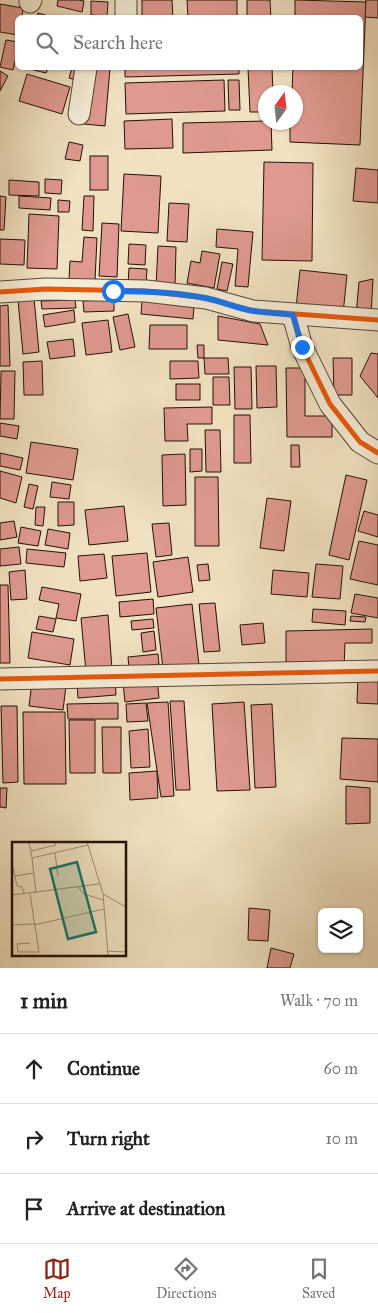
<!DOCTYPE html>
<html lang="en">
<head>
<meta charset="utf-8">
<style>
	body { margin:0; font-family:"IM FELL Great Primer",serif; background:#f6f6f6; color:#222 }
	.controls { position:absolute; right:15px; bottom:15px; display:grid; overflow:hidden; border-radius:8px; box-shadow:0 1px 4px #0004 }
	.controls button { width:45px; height:45px; display:grid; place-items:center; padding:0; border:0; border-bottom:1px solid #e0e0e0; background:#fff; color:#222; font:25px sans-serif }
	.compass { position:absolute; left:258px; top:85px; width:45px; height:45px; border-radius:50%; background:#fff; box-shadow:0 1px 4px #0004; rotate:15deg }
	.stop { position:absolute; width:15px; height:15px; margin:-11px; border:4px solid #1a73e8; border-radius:50%; background:#fff }
	.stop.end { background:#1a73e8; border-color:#fff; box-shadow:0 1px 5px #0008 }
	.list { margin:0; padding:0; list-style:none }
	h2 { display:flex; justify-content:space-between; align-items:center; height:65px; margin:0; padding:0 20px; font-size:21px }
	h2 small { font-size:16px; font-weight:400; color:#767676 }
	.list li { display:grid; grid-template-columns:32px 1fr auto; gap:15px; align-items:center; box-sizing:border-box; height:70px; padding:0 20px; border-top:1px solid #e0e0e0 }
	.list b { display:block; font-size:19px; white-space:nowrap }
	.list em { font-size:16px; font-style:normal; color:#767676 }
	.icon { flex:none; width:28px; height:28px; fill:none; stroke:currentColor; stroke-width:2; stroke-linecap:round; stroke-linejoin:round }
	.map { position:relative; flex:none; width:378px; height:968px; overflow:hidden }
	.search { position:absolute; background:#fff; box-shadow:0 1px 4px #0004; left:15px; right:15px; top:15px; height:55px; display:flex; align-items:center; gap:12px; box-sizing:border-box; padding:0 18px; border-radius:8px; color:#767676; font-size:19px }
	.sheet { height:275px; background:#fff }
	nav { display:flex; justify-content:space-around; align-items:center; box-sizing:border-box; height:70px; border-top:1px solid #e0e0e0; background:#fff; font-size:14px; color:#767676 }
	nav a { display:grid; justify-items:center; gap:2px }
	nav .on { color:#8f2418 }
	.map>svg:first-child { display:block }
</style>
</head>
<body>
<div class="map">
<svg width="378" height="968" viewBox="0 0 378 968">
	<rect width="100%" height="100%" fill="#f0e1c0"/>
	<filter id="stains"><feTurbulence type="fractalNoise" baseFrequency=".004" numOctaves="4"/><feColorMatrix values="0 0 0 0 .2 0 0 0 0 .09 0 0 0 0 .02 0 0 0 .5 -.17"/></filter>
	<radialGradient id="worn" r=".72"><stop offset=".6" stop-color="#630" stop-opacity="0"/><stop offset="1" stop-color="#630" stop-opacity=".3"/></radialGradient>
	<!-- building -->
	<g fill="#df998e" stroke="#221108">
		<path d="M58,0H78L84,1L82,12L57,6Z"/>
		<path d="M142,0H172L173,18H142Z"/>
		<path d="M187,0H237V18H188Z"/>
		<path d="M247,0H270L271,18H247Z"/>
		<path d="M295,0L366,2L360,145L290,142V122H296V92H292L293,68H360V18H295Z"/>
		<path d="M366,0H378V18L365,17Z"/>
		<path d="M91,1L108,2L107,16L91,15Z"/>
		<path d="M0,4L23,8L22,18H18V35L0,32Z"/>
		<path d="M38,13L56,18H37Z"/>
		<path d="M6,40L18,42V49L13,70L0,67Z"/>
		<path d="M26,68H48L46,73Z"/>
		<path d="M72,68H83L79,81L69,78Z"/>
		<path d="M90,68H110L105,126L84,124Z"/>
		<path d="M125,68H239V74L125,77Z"/>
		<path d="M248,68H272L273,92H266V112H250Z"/>
		<path d="M0,71L8,76L0,91Z"/>
		<path d="M27,74L70,87L62,114L19,101Z"/>
		<path d="M224,80L225,111L126,114L125,83Z"/>
		<path d="M228,80H239L240,110H229Z"/>
		<path d="M172,119L173,148L125,149L124,121Z"/>
		<path d="M266,121V122H271L272,150L183,153V123Z"/>
		<path d="M69,142L83,145L80,161L65,159Z"/>
		<rect x="90" y="156" width="18" height="34"/>
		<path d="M264,162L313,163L312,261L262,260Z"/>
		<path d="M356,168L378,170V203L353,201Z"/>
		<path d="M124,174L161,176L158,233L121,231Z"/>
		<path d="M45,179L62,180L61,194L45,193Z"/>
		<path d="M9,180L39,182V196L9,195Z"/>
		<path d="M0,196L6,197L4,230H0Z"/>
		<path d="M19,196L51,198L50,210L19,208Z"/>
		<path d="M84,196H94L93,231L82,230Z"/>
		<path d="M58,200L70,201L69,212H58Z"/>
		<path d="M169,203L189,204L187,242L167,241Z"/>
		<path d="M29,214L59,216L57,269L27,268Z"/>
		<path d="M102,223L119,224L117,277L99,276Z"/>
		<path d="M217,229L253,232L248,287L235,286L238,249L216,247Z"/>
		<path d="M84,237L97,238L95,281L69,279L70,261L82,262Z"/>
		<path d="M0,239L25,240L24,265L0,264Z"/>
		<path d="M129,244L146,245L145,265L128,264Z"/>
		<path d="M158,246L176,247L175,288L156,287Z"/>
		<path d="M202,251L220,254L214,288L187,283L191,261L200,263Z"/>
		<path d="M222,262L233,264L227,291L217,289Z"/>
		<path d="M129,268L147,269L146,284H128Z"/>
		<path d="M300,270L347,275L343,314L296,308Z"/>
		<path d="M373,279L371,316L356,315L359,282Z"/>
		<path d="M34,298L39,352L23,354L18,300Z"/>
		<path d="M114,299V311L84,312L83,301Z"/>
		<path d="M75,300L76,308L42,309L41,301Z"/>
		<path d="M142,301L194,306L193,319L141,314Z"/>
		<path d="M8,305L10,366H0V306Z"/>
		<path d="M74,310L75,322L45,327L43,315Z"/>
		<path d="M128,314L135,347L120,350L113,317Z"/>
		<path d="M218,316L260,324L268,345L218,340Z"/>
		<path d="M108,320L112,352L86,355L82,323Z"/>
		<path d="M150,325H187V349H149Z"/>
		<path d="M73,339L75,356L50,359L47,342Z"/>
		<path d="M197,345H204V358H198Z"/>
		<path d="M371,353L378,354V398L360,376Z"/>
		<path d="M204,358H228L229,374H205Z"/>
		<path d="M333,358H352V395H334Z"/>
		<path d="M42,361L43,395H24L23,362Z"/>
		<path d="M170,361H198L199,378L170,379Z"/>
		<path d="M256,366H276L277,407L257,408Z"/>
		<path d="M234,367H251L252,409H235Z"/>
		<path d="M286,368H305V416H332V437H287Z"/>
		<path d="M1,371H15L14,419H0Z"/>
		<path d="M213,377H229L230,405H213Z"/>
		<rect x="176" y="384" width="24" height="16"/>
		<path d="M212,407V424H187L188,441H165L164,408Z"/>
		<path d="M234,415H250L251,463H234Z"/>
		<path d="M0,423L19,426L17,439L0,436Z"/>
		<path d="M205,430H220L221,472H206Z"/>
		<path d="M31,442L78,449L73,480L26,473Z"/>
		<path d="M291,445H299L300,467H291Z"/>
		<path d="M190,449H202V471L190,472Z"/>
		<path d="M0,453L23,458L20,470L0,466Z"/>
		<path d="M185,454L186,505L163,506L162,455Z"/>
		<path d="M0,471L22,477L16,503L0,498Z"/>
		<path d="M346,475L367,480L349,560L329,555Z"/>
		<path d="M195,477H218L219,546H195Z"/>
		<path d="M52,482L71,485L69,499L50,497Z"/>
		<path d="M29,484L38,486L33,509L24,507Z"/>
		<path d="M267,498L291,501L284,551L260,548Z"/>
		<path d="M58,502H74V525L58,526Z"/>
		<path d="M124,506L128,541L89,545L85,510Z"/>
		<path d="M36,507H45L43,526L35,525Z"/>
		<path d="M364,511L378,515V537L358,531Z"/>
		<path d="M14,521L17,537L0,540V523Z"/>
		<path d="M169,523L172,555L156,557L152,524Z"/>
		<path d="M21,527L41,531L38,546L18,543Z"/>
		<path d="M48,529L70,533L68,549L45,545Z"/>
		<path d="M359,541L378,545V585L350,579Z"/>
		<path d="M19,547L21,564L0,566V549Z"/>
		<path d="M27,549L66,553L64,567L26,563Z"/>
		<path d="M147,553L151,592L116,596L112,556Z"/>
		<path d="M104,554L107,578L80,581L78,556Z"/>
		<path d="M188,557L193,592L158,597L153,562Z"/>
		<path d="M208,564L210,580L199,581L197,565Z"/>
		<path d="M316,564L343,566L340,599L312,597Z"/>
		<path d="M25,570L27,599L11,600L9,572Z"/>
		<path d="M273,570L309,573L307,597L271,594Z"/>
		<path d="M0,585H8L10,663H0Z"/>
		<path d="M42,587L81,594L76,621L56,618L59,604L39,600Z"/>
		<path d="M355,594L378,598V618L351,613Z"/>
		<path d="M153,599L154,614L120,617L119,602Z"/>
		<path d="M215,603L220,651L204,652L199,604Z"/>
		<path d="M192,604L199,665L163,669L156,608Z"/>
		<path d="M313,609L346,611L345,625L312,622Z"/>
		<path d="M108,615L112,669L86,672L81,618Z"/>
		<path d="M39,616L56,619L53,632L36,629Z"/>
		<path d="M351,616L366,617L365,622L350,621Z"/>
		<path d="M153,619L154,628L132,630L131,621Z"/>
		<path d="M263,623L265,643L242,645L240,625Z"/>
		<path d="M372,629V643H345L344,668L286,662V631Z"/>
		<path d="M154,631L156,650L143,652L141,633Z"/>
		<path d="M32,632L74,639L70,665L28,658Z"/>
		<path d="M158,654L159,664L129,668L128,657Z"/>
		<path d="M358,676L378,677V704L357,703Z"/>
		<path d="M115,679L116,695L78,698L77,683Z"/>
		<path d="M157,679L159,698L125,702L123,683Z"/>
		<path d="M32,682L66,686L63,710L29,706Z"/>
		<path d="M170,701H184L190,790H176Z"/>
		<path d="M168,702L174,796L161,797L147,703Z"/>
		<path d="M244,702L250,790L217,791L212,704Z"/>
		<path d="M118,703V719H68L67,704Z"/>
		<path d="M146,703L148,721L127,722L126,704Z"/>
		<path d="M272,704L276,787L255,788L251,705Z"/>
		<path d="M1,706H17L18,782L3,783Z"/>
		<path d="M23,712H65L66,784H24Z"/>
		<path d="M69,720H95V773H70Z"/>
		<path d="M102,727H121V773H103Z"/>
		<path d="M148,729L150,767L131,768L129,731Z"/>
		<path d="M342,738L378,739V782L340,779Z"/>
		<path d="M157,771L158,798L130,800L129,773Z"/>
		<path d="M346,786L370,788V823L346,824Z"/>
		<path d="M0,788H7L6,808L0,807Z"/>
		<path d="M249,908L270,910L268,941L248,940Z"/>
		<path d="M271,948L294,954L290,968H267Z"/>
	</g>
	<g fill="none" stroke-linecap="round" stroke-linejoin="round">
		<defs>
			<g id="minor">
				<path d="M30,2L31,0"/>
				<path d="M126,18V0"/>
				<path d="M79,114L86,68"/>
				<path d="M0,292L46,289L146,291L206,298L253,311L378,320"/>
				<path d="M293,315L302,347L330,404L360,442L378,453"/>
				<path d="M0,679L378,671"/>
			</g>
		</defs>
		<!-- minor casing -->
		<use href="#minor" stroke="#564536" stroke-width="23"/>
		<!-- minor -->
		<use href="#minor" stroke="#f5ecd6" stroke-width="21"/>
		<defs>
			<g id="cycleway">
				<path d="M0,292L46,289L146,291L206,298L253,311L378,320"/>
				<path d="M293,315L302,347L330,404L360,442L378,453"/>
				<path d="M0,679L378,671"/>
			</g>
		</defs>
		<!-- cycleway casing -->
		<use href="#cycleway" stroke="#f5ecd6" stroke-width="8"/>
		<!-- cycleway -->
		<use href="#cycleway" stroke="#e8590c" stroke-width="5"/>
	</g>
	<g fill="none" stroke-linecap="round" stroke-linejoin="round">
		<!-- route -->
		<path stroke="#1a73e8" stroke-width="6" d="M113,291C144,291 175,292 205,298C222,301 238,309 254,311C267,313 280,313 293,315L302,347"/>
	</g>
	<!-- overview -->
	<g transform="translate(12 842)">
		<rect width="114" height="114" fill="#f0e1c0"/>
		<path fill="none" stroke="#9e8e76" stroke-width="1" d="M17,0L20,16M75,0L91,52L114,65M19,9L44,3L43,0M43,11L46,34M0,21L5,44L10,45L12,51M3,34L21,31M65,44L72,52L91,58M24,51L20,16L76,3M91,52L96,113M0,53L87,42M0,83L22,82M22,83L92,67M18,101L5,102L6,110H27L18,52M95,109L114,110"/>
		<path fill="#0f766e" fill-opacity="0.15" stroke="#0f766e" stroke-width="2.5" d="M65,20L84,90L56,97L38,27Z"/>
		<rect width="114" height="114" fill="none" stroke="#221108" stroke-width="2.5"/>
	</g>
	<rect width="100%" height="100%" filter="url(#stains)"/>
	<rect width="100%" height="100%" fill="url(#worn)"/>
</svg>
<div class="controls">
<button><svg class="icon" aria-label="layers" viewBox="0 0 24 24"><path d="M12 4l9 5-9 5-9-5zM3 14l9 5 9-5"/></svg></button>
</div>
<svg class="compass" viewBox="-18 -18 36 36"><path d="M0-13l5 13h-10z" fill="#e53935"/><path d="M0 13l5-13h-10z" fill="#767676"/></svg>
<div class="stop" style="left:113px;top:291px"></div>
<div class="stop end" style="left:302px;top:347px"></div>
<div class="search"><svg class="icon" aria-label="search" viewBox="0 0 24 24"><circle cx="10" cy="10" r="6"/><path d="M15 15l6 6"/></svg>Search here</div>
</div>
<section class="sheet">
<h2>1 min<small>Walk · 70 m</small></h2>
<ul class="list">
<li><svg class="icon" aria-label="ahead" viewBox="0 0 24 24"><path d="M12 20V5M6 11l6-6 6 6"/></svg><div><b>Continue</b></div><em>60 m</em></li>
<li><svg class="icon" aria-label="right" viewBox="0 0 24 24"><path d="M7 20v-9h11M14 6l5 5-5 5"/></svg><div><b>Turn right</b></div><em>10 m</em></li>
<li><svg class="icon" aria-label="arrive" viewBox="0 0 24 24"><path d="M6 21V4h12l-3 4 3 4H6"/></svg><div><b>Arrive at destination</b></div></li>
</ul>
</section>
<nav>
<a class="on"><svg class="icon" aria-label="map" viewBox="0 0 24 24"><path d="M3 6l6-2 6 2 6-2v14l-6 2-6-2-6 2zM9 4v14M15 6v14"/></svg>Map</a>
<a><svg class="icon" aria-label="directions" viewBox="0 0 24 24"><path d="M12 3l9 9-9 9-9-9zM9 14v-3h6M13 9l2 2-2 2"/></svg>Directions</a>
<a><svg class="icon" aria-label="saved" viewBox="0 0 24 24"><path d="M7 4h10v16l-5-4-5 4z"/></svg>Saved</a>
</nav>
</body>
</html>
